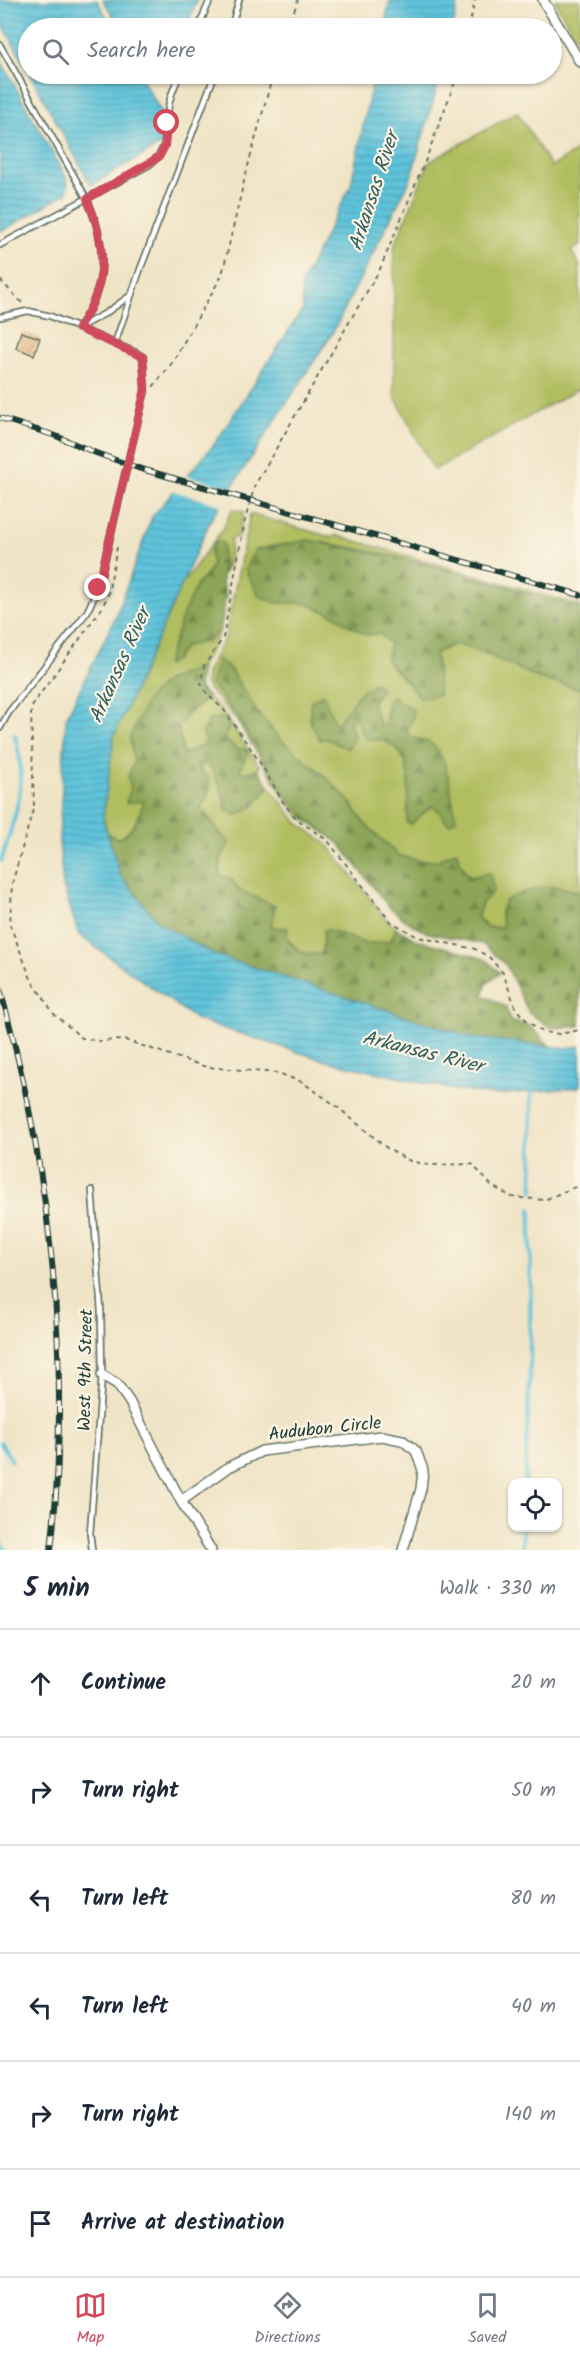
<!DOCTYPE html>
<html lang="en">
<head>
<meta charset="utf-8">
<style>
	body { margin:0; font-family:Kalam,sans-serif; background:#f6f6f7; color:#1f2937 }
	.controls { position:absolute; right:18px; bottom:18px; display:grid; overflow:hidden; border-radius:12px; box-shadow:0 2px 4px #0004 }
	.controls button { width:54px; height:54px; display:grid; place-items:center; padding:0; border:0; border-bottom:2px solid #e0e1e3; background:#fff; color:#1f2937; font:30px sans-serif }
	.stop { position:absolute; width:18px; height:18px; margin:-14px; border:4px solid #d1495b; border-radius:50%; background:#fff }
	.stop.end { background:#d1495b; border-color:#fff; box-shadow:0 2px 6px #0008 }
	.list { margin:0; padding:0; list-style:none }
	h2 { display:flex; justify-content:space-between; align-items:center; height:78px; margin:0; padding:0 24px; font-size:26px }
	h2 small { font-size:20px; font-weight:400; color:#747a83 }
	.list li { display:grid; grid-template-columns:39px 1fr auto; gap:18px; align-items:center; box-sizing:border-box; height:108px; padding:0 24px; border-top:2px solid #e0e1e3 }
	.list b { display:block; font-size:22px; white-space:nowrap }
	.list em { font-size:20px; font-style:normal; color:#747a83 }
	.icon { flex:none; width:33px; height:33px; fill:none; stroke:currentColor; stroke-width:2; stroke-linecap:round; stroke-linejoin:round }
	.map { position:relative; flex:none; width:580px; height:1550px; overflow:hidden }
	.search { position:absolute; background:#fff; box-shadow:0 2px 4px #0004; left:18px; right:18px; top:18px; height:66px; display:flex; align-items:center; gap:15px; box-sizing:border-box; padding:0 21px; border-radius:33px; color:#747a83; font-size:22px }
	.sheet { height:726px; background:#fff }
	nav { display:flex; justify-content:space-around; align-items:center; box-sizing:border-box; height:84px; border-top:2px solid #e0e1e3; background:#fff; font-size:16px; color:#747a83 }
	nav a { display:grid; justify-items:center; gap:3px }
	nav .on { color:#d1495b }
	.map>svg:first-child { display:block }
</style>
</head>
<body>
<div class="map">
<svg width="580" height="1550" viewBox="0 0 580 1550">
	<defs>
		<pattern id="forest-firs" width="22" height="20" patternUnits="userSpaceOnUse" patternTransform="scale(1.5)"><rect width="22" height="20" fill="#8ca556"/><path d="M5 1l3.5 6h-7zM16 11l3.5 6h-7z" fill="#728848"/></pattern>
		<pattern id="water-rules" width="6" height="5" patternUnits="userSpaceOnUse" patternTransform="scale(1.5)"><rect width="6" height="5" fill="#5fc4dc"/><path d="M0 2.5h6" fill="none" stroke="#4ea0b3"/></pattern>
		<pattern id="building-hatch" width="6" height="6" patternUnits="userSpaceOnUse" patternTransform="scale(1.5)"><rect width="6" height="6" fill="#e7ba83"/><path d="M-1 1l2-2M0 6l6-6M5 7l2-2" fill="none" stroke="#bb986c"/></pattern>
	</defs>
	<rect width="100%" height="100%" fill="#fcf5e5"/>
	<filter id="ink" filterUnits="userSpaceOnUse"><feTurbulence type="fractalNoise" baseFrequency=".0167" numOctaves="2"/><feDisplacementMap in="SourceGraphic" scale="12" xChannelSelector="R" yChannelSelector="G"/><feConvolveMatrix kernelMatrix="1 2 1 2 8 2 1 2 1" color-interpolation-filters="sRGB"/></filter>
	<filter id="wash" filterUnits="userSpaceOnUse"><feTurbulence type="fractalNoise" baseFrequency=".008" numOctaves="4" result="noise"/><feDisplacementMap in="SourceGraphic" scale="24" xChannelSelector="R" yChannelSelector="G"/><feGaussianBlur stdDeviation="1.35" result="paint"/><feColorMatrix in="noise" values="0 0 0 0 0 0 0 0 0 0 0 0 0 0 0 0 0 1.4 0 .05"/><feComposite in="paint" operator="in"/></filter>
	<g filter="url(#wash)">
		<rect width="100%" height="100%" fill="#f0e4c6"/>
		<!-- green -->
		<g fill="#b1be60" stroke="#687e4a" stroke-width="1.5">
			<path d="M554,0H580V44Z"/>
			<path d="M517,112L551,167L580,149V245L571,251L580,266V388L434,470L394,395V247L429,162Z"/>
			<path d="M232,509L244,512L239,536L231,539L229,563L223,575L224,562L210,553L212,565L207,574L197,585L166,665L176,659L185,646L209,641L220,630L215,643L201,666L165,682L130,736L134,762L128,776L131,788L126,803L145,800C139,816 134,831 118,839L108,834L103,818L113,736L182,584L223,529Z"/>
			<path d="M250,514L334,538L335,535L580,605V608L423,563L367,550L308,540L295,544L270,546L277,603H304L335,615L347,624L381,634L390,644L386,660L421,698L438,674L435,653L454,643L477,650L541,679L580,689V892L554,886L501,911L502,928L487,927L477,917L482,903L494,890C470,877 465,877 456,851L439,860L419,861L398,855L363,822L352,804L325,776L281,740L256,711L230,669L210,683L236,715L288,798L339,843L299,816L284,797L236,719L210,691L205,683L206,673L225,637Z"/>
			<path d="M198,687L223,712L260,767L246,773L238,770L237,749L224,739L230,725L197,749L183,754L178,727L189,712L206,700Z"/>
			<path d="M198,764H209L221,788L227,811L238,815L255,805L269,786L297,822L328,845L387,920L396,928L391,941C383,942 374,944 367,943C351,941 340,930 324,930L322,955C301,955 301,953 288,939C283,934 276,931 271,927L275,906L240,891L232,880L219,875L222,856L229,843C217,832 211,819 199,807L200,772Z"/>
		</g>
		<!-- forest -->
		<g fill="url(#forest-firs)" stroke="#567145" stroke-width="1.5">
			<path d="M308,540L423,563L580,608V689L541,679L477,650L454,644L435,653L439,695L421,698L386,660L390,644L381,634L367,635L347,624L335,615L304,603H277L259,596L245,569L255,550Z"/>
			<path d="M215,541L223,543L222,584L226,595L221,629L209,641L185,646L176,659L166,665L184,612L197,585L207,574L212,565L210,553Z"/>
			<path d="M218,659L230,669L256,711L281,740L325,776L352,804L363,822L398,855L419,861L439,860L456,851L463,870L471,877L490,873L494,890L482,903L477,917L487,927L502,928L501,911L506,900C537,885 547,884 580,892V1026L552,1028L529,1013L506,965L483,944L428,933L408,922L388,906L339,843L306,818L288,798L236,715L210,683Z"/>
			<path d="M201,666L198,687L206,699L189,712L178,727L183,754L197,749L205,742L203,731L208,721L223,717L230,725L224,739L237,749H246L248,754L239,770L246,773L258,769L269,786L255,805L238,815L227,811L221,788L209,765L199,764L200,772L208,776C212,789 209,797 200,807C211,819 217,832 229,843L222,856L219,875L232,880L240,891L275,906L271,927L288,928L287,938C297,953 305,955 322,954L324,930C340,930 351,941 366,943C374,944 383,942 391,941L396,928L415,939L485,959L500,973L487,983L483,995L506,1007L510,1021L530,1026L551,1047L474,1038L215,955L159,923L120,875L108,834L118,839C134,831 139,817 144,801L126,803L131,788L128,776L134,762L130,736L149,697L165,682Z"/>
			<path d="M376,683L381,689L372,703L380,726L386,724L387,701L393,696L413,710V718L407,729L410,737C416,739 427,740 432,744C450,759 451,799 456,819L450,824C441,820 443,811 432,806L411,824L407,823C407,798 417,751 384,741C379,739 371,740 365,739L356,718L350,722L354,738L348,749L327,739L320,740L310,720L311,701L323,694L336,725L362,690Z"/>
		</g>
		<!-- water -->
		<g fill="url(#water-rules)" stroke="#3f8088" stroke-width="1.5">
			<path d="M0,0H97L113,28H28V71L0,19Z"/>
			<path d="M103,0H197L186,28H121Z"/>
			<path d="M390,0H458L453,28H384Z"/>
			<path d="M0,59L68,181L67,193L2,231L0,230Z"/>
			<path d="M30,74H139L166,120L164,143L91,185Z"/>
			<path d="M374,74H441L410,180L333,332L211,519L114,736L103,818L120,875L159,923L215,955L474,1038L567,1048L580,1046V1087L496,1095L454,1090L327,1061L197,1020L79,935L63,885L59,840L66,718L116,616L152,517L216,442L303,309L301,284L351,185Z"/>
		</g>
		<!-- pier -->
		<path fill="#f0e4c6" d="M184,475L234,489L223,506L171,490Z"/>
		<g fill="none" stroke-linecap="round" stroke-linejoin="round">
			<!-- stream -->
			<g stroke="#5fc4dc" stroke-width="4">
				<path d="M1,861C16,815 28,785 15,735"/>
				<path d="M531,1089L533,1191"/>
				<path d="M0,1442L12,1461"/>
				<path d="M525,1482L530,1370L531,1209"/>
				<path d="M0,1542L6,1550"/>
				<path d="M522,1550L523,1528"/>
			</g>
		</g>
		<g id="blocks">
			<!-- building -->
			<path fill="url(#building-hatch)" d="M21,332L40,338L34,355L16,348Z"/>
		</g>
	</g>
	<g filter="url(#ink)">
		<use href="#blocks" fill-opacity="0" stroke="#687767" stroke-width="1.5"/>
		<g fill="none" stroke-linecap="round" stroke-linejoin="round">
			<defs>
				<g id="lane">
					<path d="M198,28L210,0"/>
					<path d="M231,28L239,0"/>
					<path d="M0,45L87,199C107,245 109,285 78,328L106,313L131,295"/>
					<path d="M0,245L149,165C170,149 164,134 168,110C169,97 175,85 180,74"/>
					<path d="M0,317L28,311L50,316L137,353L143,357L145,391L98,588L87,612L9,712L0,728"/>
					<path d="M115,343L140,270L215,74"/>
					<path d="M92,1550L90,1533L102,1375L101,1311L92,1190"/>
				</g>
				<g id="street">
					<path d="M543,0L580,62"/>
					<path d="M102,1375L117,1384L129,1401L181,1501L211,1550"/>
					<path d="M181,1501L229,1467L262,1451L382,1436L402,1440L416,1451L423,1470L421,1489L403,1550"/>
				</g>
			</defs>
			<!-- lane casing -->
			<use href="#lane" stroke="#687767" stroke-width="8"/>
			<!-- street casing -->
			<use href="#street" stroke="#687767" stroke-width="12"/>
			<!-- path -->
			<g stroke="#687767" stroke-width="2" stroke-dasharray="4.5 4.5" stroke-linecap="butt">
				<path d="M288,28L298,0"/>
				<path d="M469,28L475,0"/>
				<path d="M458,74L426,159L380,269L255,485L245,520L223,638L204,666L201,684L208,695L224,710L259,761L285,805L297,819L328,841L390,921L418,937L475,949L489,957L503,973L516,1009L527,1021L543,1032L559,1034L580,1030"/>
				<path d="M0,280L23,304"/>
				<path d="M153,387L172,363L222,275L245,177L273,74"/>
				<path d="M117,547L108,595L102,608L33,704L31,713L34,806L12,884L10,925L31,979L54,1014L82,1038L99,1041L125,1040L206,1067L278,1073L302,1082L335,1105L388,1149L410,1161L428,1165L472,1164L492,1186L512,1197L544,1200L580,1185"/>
			</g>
			<!-- lane -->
			<use href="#lane" stroke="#fff" stroke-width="4.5"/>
			<!-- street -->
			<use href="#street" stroke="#fff" stroke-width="9"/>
			<defs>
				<g id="rail">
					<path d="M0,418L56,436L96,453L138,468L580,595"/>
					<path d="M0,989C51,1171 72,1363 51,1550"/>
				</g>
			</defs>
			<!-- rail casing -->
			<use href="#rail" stroke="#1f3d34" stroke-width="6"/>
			<!-- rail -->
			<use href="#rail" stroke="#fcf5e5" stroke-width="4" stroke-dasharray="11" stroke-linecap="butt"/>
		</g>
	</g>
	<g fill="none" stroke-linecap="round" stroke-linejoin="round" filter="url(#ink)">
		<!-- route -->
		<path stroke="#d1495b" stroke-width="8" d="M98,588L145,390L143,357L78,328C109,285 107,245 87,199L159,157L165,146L167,123"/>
	</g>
	<g text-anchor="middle" stroke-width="4.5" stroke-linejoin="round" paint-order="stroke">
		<!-- street labels -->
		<g font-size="18" fill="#1f3d34" stroke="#fcf5e5">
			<text transform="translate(85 1370) rotate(-89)" y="6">West 9th Street</text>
			<text transform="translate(325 1428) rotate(-6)" y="6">Audubon Circle</text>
		</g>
		<!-- water labels -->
		<g font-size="20" font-style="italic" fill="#2f5f5e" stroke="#fcf5e5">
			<text transform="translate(373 191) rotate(-72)" y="7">Arkansas River</text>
			<text transform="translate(119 665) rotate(-66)" y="7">Arkansas River</text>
			<text transform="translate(423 1051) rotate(14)" y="7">Arkansas River</text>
		</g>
	</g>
</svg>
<div class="controls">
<button><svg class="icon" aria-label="locate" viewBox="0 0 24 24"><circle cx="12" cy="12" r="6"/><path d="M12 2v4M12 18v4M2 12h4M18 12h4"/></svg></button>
</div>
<div class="stop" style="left:167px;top:123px"></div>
<div class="stop end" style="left:98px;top:588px"></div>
<div class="search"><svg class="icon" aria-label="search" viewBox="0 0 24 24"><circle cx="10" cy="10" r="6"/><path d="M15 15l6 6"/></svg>Search here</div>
</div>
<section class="sheet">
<h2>5 min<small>Walk · 330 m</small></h2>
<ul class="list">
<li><svg class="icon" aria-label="ahead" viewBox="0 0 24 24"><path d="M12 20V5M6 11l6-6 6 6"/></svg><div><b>Continue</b></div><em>20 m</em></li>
<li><svg class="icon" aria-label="right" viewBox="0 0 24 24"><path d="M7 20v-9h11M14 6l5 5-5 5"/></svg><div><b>Turn right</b></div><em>50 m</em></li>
<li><svg class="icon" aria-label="left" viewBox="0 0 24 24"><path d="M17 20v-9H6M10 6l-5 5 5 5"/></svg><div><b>Turn left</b></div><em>80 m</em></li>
<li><svg class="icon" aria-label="left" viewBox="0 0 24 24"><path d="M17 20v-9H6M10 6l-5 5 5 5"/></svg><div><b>Turn left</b></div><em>40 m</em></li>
<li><svg class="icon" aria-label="right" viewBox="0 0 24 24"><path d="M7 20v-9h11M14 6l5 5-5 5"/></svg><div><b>Turn right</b></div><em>140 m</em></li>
<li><svg class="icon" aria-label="arrive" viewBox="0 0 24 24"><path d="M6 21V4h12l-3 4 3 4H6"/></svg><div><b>Arrive at destination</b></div></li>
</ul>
</section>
<nav>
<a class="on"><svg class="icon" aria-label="map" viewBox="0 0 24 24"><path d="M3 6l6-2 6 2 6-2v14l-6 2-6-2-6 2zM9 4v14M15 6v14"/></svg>Map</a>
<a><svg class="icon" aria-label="directions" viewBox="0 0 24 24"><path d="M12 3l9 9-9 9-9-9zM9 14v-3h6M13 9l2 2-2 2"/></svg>Directions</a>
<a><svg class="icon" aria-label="saved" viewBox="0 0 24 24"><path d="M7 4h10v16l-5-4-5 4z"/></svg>Saved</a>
</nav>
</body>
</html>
